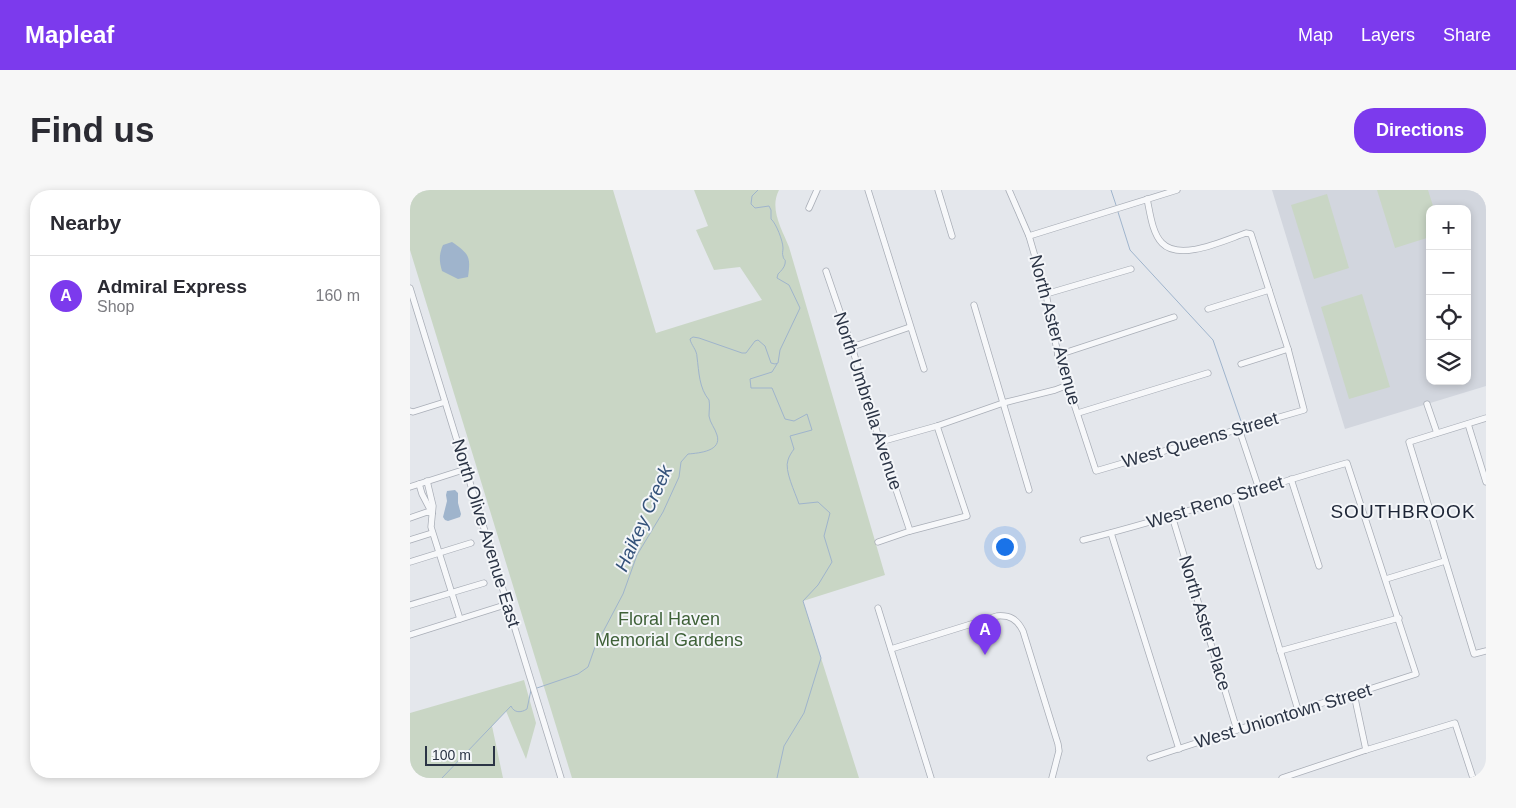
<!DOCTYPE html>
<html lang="en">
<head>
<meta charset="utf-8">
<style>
	body { margin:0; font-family:Helvetica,sans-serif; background:#f7f7f7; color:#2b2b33 }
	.controls { position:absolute; right:15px; top:15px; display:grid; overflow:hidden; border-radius:10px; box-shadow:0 2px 8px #0003 }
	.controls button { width:45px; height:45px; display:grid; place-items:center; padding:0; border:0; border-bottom:1px solid #e1e1e2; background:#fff; color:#2b2b33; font:25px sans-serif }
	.scale { position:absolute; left:15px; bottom:12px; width:70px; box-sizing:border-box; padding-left:5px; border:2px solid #2b3445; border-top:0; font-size:14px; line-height:18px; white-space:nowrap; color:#2b3445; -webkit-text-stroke:4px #f4f6f9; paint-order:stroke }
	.you { position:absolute; left:594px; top:356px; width:18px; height:18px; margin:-12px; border:4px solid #fff; border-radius:50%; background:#1a73e8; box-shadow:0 0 0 8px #1a73e833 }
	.badge { display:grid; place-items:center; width:32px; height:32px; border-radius:50%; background:#7c3aed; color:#fff; font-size:16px; font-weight:700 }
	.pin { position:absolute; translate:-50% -41px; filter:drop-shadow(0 1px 2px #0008) }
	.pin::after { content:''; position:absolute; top:26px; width:18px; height:15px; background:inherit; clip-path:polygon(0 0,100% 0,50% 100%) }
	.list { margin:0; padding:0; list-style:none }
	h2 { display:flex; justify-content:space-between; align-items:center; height:65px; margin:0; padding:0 20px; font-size:21px }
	h2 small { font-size:16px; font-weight:400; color:#7c7c81 }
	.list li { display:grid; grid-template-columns:32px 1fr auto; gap:15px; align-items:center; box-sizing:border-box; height:80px; padding:0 20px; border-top:1px solid #e1e1e2 }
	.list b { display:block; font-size:19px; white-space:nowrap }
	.list p { margin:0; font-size:16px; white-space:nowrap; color:#7c7c81 }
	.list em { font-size:16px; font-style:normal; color:#7c7c81 }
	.icon { flex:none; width:28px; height:28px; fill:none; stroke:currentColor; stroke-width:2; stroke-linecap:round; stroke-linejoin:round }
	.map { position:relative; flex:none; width:1076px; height:588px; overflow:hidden; border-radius:20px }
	header { display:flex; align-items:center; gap:30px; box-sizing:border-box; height:70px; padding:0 25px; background:#7c3aed; color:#fff }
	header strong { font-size:24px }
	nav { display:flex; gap:28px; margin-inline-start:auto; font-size:18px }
	.intro { display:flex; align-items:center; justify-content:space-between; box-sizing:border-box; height:120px; padding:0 30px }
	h1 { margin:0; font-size:35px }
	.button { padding:12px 22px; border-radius:20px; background:#7c3aed; color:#fff; font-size:18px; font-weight:700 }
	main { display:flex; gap:30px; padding:0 30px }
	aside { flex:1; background:#fff; border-radius:20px; box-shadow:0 2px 8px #0003 }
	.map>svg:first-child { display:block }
</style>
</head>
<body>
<header>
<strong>Mapleaf</strong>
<nav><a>Map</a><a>Layers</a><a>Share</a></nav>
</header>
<div class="intro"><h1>Find us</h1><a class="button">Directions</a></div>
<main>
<aside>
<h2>Nearby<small></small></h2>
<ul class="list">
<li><span class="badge">A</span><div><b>Admiral Express</b><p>Shop</p></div><em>160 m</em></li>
</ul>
</aside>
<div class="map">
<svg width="1076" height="588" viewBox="0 0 1076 588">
	<rect width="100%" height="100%" fill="#e4e7ec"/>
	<!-- built -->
	<path fill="#d2d6de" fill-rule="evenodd" d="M862,0H1076V196L935,239ZM1020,19H1057V191H1020Z"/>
	<!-- green -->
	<g fill="#c9d6c5">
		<path d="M0,0H203L246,143L352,110L330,77L304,80L286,40L298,36L284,0H369C359,19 372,39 379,57L475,385L393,411L449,588H162L0,60Z"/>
		<path d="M967,0H1018L1024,19H1020V47L985,58Z"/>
		<path d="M917,4L939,78L904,89L881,15Z"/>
		<path d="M952,104L980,197L939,209L911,117Z"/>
		<path d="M114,490L126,533L116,569L96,521L82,536L93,588H0V523Z"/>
	</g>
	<!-- water -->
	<g fill="#9fb4cc">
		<path d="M42,52C59,64 61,66 58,87L48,89L32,81C29,71 29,64 33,55Z"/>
		<path d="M45,300L48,303V313L51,324L50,327L38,331L35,330L33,327L37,311L36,305L37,301Z"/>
	</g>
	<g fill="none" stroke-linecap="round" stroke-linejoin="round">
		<!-- stream -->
		<g stroke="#9fb4cc" stroke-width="1">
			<path d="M701,0L706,15"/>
			<path d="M708,22L720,60L803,150L831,231"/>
			<path d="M367,174L362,182L340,189L341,198H362L375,229L384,231L397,224L402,240L380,246L384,259C382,262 379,266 378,270C374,280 385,302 389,314L408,312L420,323L414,346L422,372L408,395L393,411L411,468L394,523L374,556L367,588"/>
			<path d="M127,498L168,484L178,477L185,457L213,404L227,365L253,322L269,287L271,272L278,264C290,263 312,261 307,245C305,238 300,233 299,226C299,221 300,215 299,210C289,198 289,182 287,167C287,160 281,155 280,149L283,147L289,148L332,163H336L345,151L348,150L355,156L361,173L365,174L368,173L370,160L390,118L379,95L367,88L368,84C371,81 374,78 375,74C376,67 374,72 373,66C372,64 373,61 373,58C373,51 366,33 361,29V20L359,16L345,18L341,14L342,6L348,0"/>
			<path d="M32,588L101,516C104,523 111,523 117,519L121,500"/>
		</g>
		<defs>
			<g id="minor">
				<path d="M458,0L514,179"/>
				<path d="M528,0L542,46"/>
				<path d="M599,0L619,46L636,104L648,165L686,281L894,220L878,159L841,44L836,43C815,50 770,72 752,53C742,43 740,22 737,9"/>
				<path d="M399,18L407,0"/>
				<path d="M619,46L767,0"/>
				<path d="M416,81L442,157L470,252L500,341"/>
				<path d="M0,98L151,588"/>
				<path d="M636,104L721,79"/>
				<path d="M564,115L619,300"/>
				<path d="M798,119L859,100"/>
				<path d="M442,157L500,137"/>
				<path d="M648,165L764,127"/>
				<path d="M831,174L878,159"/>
				<path d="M1017,214L1027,243"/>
				<path d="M0,221L3,222L35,212"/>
				<path d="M668,223L798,183"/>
				<path d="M1076,228L999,252L1064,464L1076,461"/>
				<path d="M1058,234L1076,292"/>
				<path d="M829,239L849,299"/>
				<path d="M470,252L527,236L593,213L645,200L658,195"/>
				<path d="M881,289L909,376"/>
				<path d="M17,291L23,316L21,337L50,429"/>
				<path d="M9,294L12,304L22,323"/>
				<path d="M0,297L56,279"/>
				<path d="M824,307L888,520"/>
				<path d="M762,326L827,540"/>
				<path d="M0,328L17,322L22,323"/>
				<path d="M701,343L769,559"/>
				<path d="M0,350L22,343"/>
				<path d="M673,350C762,328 849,298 937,273L1006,484L944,504L888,520L740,568"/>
				<path d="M468,352L500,341L557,326L527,236"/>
				<path d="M0,372L61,353"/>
				<path d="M976,389L1035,371"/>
				<path d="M0,415L74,393"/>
				<path d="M468,418L521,588"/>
				<path d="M0,445L98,414"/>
				<path d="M481,459L587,426C600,425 607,429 613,441L648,554L649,561L642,588"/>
				<path d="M870,461L989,428"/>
				<path d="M944,504L956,560"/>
				<path d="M872,588L956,560L1045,533L1063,588"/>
			</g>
		</defs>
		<!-- minor casing -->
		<use href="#minor" stroke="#a9aeb7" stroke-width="7"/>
		<!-- minor -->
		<use href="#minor" stroke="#f7f8fa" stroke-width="5.5"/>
	</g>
	<g text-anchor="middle" stroke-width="4" stroke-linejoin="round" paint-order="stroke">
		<!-- street labels -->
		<g font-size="18" fill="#2b3445" stroke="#f4f6f9">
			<text transform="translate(645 140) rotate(75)" y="6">North Aster Avenue</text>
			<text transform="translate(458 211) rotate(72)" y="6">North Umbrella Avenue</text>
			<text transform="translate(790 250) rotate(-16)" y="6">West Queens Street</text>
			<text transform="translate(805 312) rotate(-17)" y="6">West Reno Street</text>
			<text transform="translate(76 343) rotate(73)" y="6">North Olive Avenue East</text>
			<text transform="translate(795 433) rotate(73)" y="6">North Aster Place</text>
			<text transform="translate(873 526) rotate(-17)" y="6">West Uniontown Street</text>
		</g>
		<!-- park labels -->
		<g font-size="18" fill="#3f6138" stroke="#f4f6f9">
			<text x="259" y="435">Floral Haven<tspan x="259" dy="21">Memorial Gardens</tspan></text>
		</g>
		<!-- neighbourhood labels -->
		<g font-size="19" letter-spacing="1" fill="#1d2536" stroke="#f4f6f9">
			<text x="993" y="328">SOUTHBROOK</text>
		</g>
		<!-- water labels -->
		<g font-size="19" font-style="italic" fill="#34527a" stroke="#f4f6f9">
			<text transform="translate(233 328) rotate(-66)" y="7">Haikey Creek</text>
		</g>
	</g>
</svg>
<div class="controls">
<button>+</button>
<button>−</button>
<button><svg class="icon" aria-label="locate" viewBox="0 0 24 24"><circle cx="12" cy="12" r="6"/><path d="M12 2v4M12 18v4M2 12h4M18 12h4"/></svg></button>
<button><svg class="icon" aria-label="layers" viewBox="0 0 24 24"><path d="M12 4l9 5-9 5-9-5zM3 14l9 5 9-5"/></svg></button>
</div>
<div class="scale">100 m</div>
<div class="you"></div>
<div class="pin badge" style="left:575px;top:465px">A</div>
</div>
</main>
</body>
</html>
